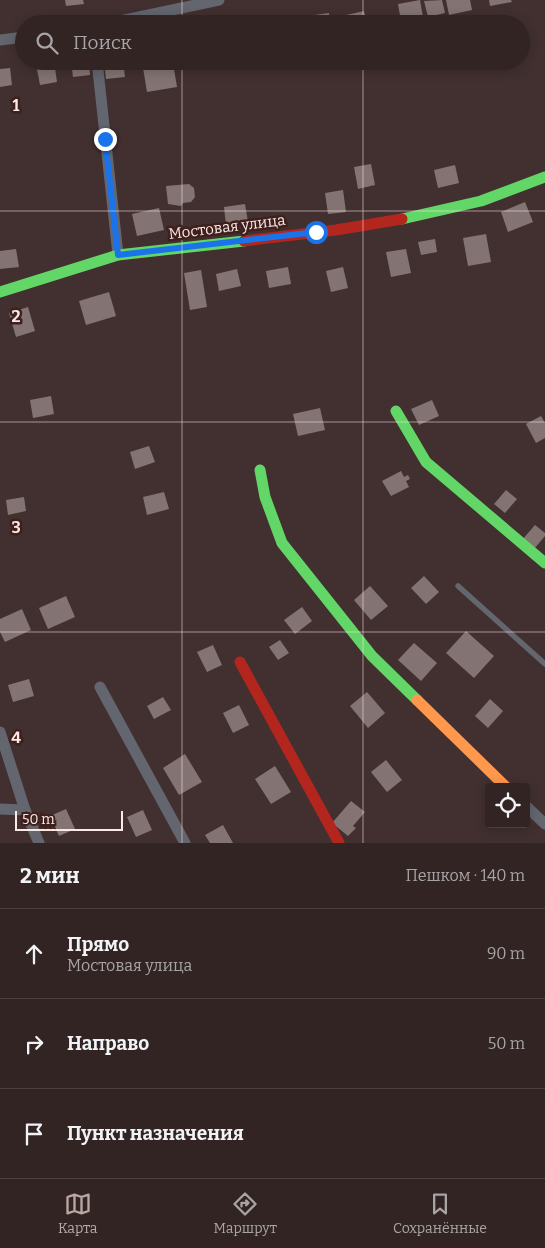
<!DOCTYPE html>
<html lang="ru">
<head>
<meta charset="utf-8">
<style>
	body { margin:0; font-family:Bitter,serif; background:#392c2b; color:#f1f3f6 }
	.controls { position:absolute; right:15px; bottom:15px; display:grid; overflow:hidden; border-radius:5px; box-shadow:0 2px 12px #0003 }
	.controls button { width:45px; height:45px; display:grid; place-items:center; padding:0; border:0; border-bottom:1px solid #4c4141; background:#312423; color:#f1f3f6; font:25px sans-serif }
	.scale { position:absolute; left:15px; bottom:12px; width:108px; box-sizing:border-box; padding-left:5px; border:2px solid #fde8e5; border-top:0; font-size:14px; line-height:18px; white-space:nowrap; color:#fde8e5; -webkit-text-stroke:4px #3e201d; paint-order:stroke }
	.stop { position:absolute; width:15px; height:15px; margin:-11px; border:4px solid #1a73e8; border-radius:50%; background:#fff }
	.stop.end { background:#1a73e8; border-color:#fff; box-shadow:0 1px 5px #0008 }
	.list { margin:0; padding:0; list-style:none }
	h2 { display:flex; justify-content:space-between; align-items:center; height:65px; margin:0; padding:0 20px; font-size:21px }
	h2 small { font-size:16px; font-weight:400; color:#a8a4a6 }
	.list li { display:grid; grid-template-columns:32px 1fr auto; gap:15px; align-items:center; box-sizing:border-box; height:90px; padding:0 20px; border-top:1px solid #4c4141 }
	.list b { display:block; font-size:19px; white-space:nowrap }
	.list p { margin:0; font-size:16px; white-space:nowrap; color:#a8a4a6 }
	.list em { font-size:16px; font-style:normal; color:#a8a4a6 }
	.icon { flex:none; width:28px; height:28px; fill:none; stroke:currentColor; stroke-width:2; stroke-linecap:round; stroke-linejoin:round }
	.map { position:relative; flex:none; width:545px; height:843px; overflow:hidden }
	.search { position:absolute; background:#312423; box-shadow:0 2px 12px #0003; left:15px; right:15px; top:15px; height:55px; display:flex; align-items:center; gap:12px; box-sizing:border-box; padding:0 18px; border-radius:28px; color:#a8a4a6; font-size:19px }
	.sheet { height:335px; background:#312423 }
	nav { display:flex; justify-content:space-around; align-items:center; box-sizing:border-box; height:70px; border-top:1px solid #4c4141; background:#312423; font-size:14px; color:#a8a4a6 }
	nav a { display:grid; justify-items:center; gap:2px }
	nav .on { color:#bba8a5 }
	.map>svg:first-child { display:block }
</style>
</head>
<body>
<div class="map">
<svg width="545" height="843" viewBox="0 0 545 843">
	<rect width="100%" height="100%" fill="#41302f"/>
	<!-- building -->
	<g fill="#837473">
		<path d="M65,0H83L84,4L66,6Z"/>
		<path d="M420,0L423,17L401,21L398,4Z"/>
		<path d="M442,0L445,13L428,17L424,1Z"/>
		<path d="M446,0H470L472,10L449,15Z"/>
		<path d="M489,0H511L512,2L490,6Z"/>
		<path d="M364,11L367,24H344L342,16Z"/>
		<path d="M329,13L330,24H308L307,16Z"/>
		<path d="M54,61L57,82L40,85L36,64Z"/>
		<path d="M71,61H89L90,75L73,77Z"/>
		<path d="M104,61H123L125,77L106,79Z"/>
		<path d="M173,63L177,87L147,92L143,68Z"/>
		<path d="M10,68L12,85L0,87V69Z"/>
		<path d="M371,164L375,185L358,189L354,167Z"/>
		<path d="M455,165L459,183L438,188L434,170Z"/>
		<path d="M189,184L194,188L195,197L191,202L183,203L181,206L168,204L166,186Z"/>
		<path d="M343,190L346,212L328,214L325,193Z"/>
		<path d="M525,202L533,222L508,232L501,212Z"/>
		<path d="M245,204L248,222L226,225L224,207Z"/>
		<path d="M159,208L164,230L137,236L132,214Z"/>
		<path d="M486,234L491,262L468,266L463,238Z"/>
		<path d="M435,239L437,252L421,255L418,242Z"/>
		<path d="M16,249L19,267L0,269V251Z"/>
		<path d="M406,249L411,273L391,277L386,252Z"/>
		<path d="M288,267L291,284L269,288L266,271Z"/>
		<path d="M343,267L348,288L331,292L326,271Z"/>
		<path d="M237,269L241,286L219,291L216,274Z"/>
		<path d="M201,270L207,307L190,310L184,273Z"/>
		<path d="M109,292L116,316L86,325L79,301Z"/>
		<path d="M28,307L35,331L16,337L9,313Z"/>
		<path d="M51,396L54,414L33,418L30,400Z"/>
		<path d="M432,400L439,416L419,425L411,409Z"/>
		<path d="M320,408L325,430L298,436L293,414Z"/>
		<path d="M541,416L545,423V438L536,443L526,424Z"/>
		<path d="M149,446L155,462L135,469L130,452Z"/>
		<path d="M401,471L404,477L408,475L410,479L406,481L409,487L391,496L382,481Z"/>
		<path d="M506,490L517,499L505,513L494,504Z"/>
		<path d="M164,492L169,509L147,515L143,497Z"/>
		<path d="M24,497L26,511L8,515L6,500Z"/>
		<path d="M535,525L545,533V536L534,549L522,540Z"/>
		<path d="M424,576L439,592L426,604L411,588Z"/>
		<path d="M370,586L388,606L371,620L354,600Z"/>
		<path d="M66,596L75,617L48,629L39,608Z"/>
		<path d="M302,607L312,621L295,634L284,620Z"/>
		<path d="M22,609L31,630L5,642L0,632V619Z"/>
		<path d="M466,631L494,656L474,678L446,653Z"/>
		<path d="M280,640L289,653L278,660L269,647Z"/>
		<path d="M414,643L437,663L421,681L398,660Z"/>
		<path d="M213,645L222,665L207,672L197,652Z"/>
		<path d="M29,679L34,696L13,702L8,685Z"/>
		<path d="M367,692L385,713L368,728L350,706Z"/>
		<path d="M163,697L171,710L154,719L147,706Z"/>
		<path d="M490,699L503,711L488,728L475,716Z"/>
		<path d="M239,705L249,725L233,733L223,713Z"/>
		<path d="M185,754L202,782L179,795L163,768Z"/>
		<path d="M386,760L402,780L387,792L371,772Z"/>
		<path d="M275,766L291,792L271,804L255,779Z"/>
		<path d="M351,801L365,812L353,826L356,828L348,836L332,823Z"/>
		<path d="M66,809L75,829L59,836L50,816Z"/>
		<path d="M143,810L152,830L136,837L127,817Z"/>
		<path d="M223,825L233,843H210L205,835Z"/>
	</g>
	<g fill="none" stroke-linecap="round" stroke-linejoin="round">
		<!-- lane -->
		<path stroke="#64666f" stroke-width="5.5" d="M458,586L545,664"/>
		<!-- street -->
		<g stroke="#64666f" stroke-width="11">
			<path d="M106,24L219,0"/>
			<path d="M0,40L24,37"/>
			<path d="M97,61L118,255"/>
			<path d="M100,687L185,843"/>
			<path d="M0,732L25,810"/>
			<path d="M526,806L545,824"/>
			<path d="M0,809L25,810L39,843"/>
		</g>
		<!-- fast -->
		<g stroke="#63d668" stroke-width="11">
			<path d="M402,219L481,201L545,177"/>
			<path d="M0,292L118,255L244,241"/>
			<path d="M396,411L426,462L545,563"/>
			<path d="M260,470L265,497L282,543L372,656L417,700"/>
		</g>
		<!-- slow -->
		<path stroke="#ff974d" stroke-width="11" d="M417,700L506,787"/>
		<!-- jam -->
		<g stroke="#b3261e" stroke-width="11">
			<path d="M244,241L336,230L402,219"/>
			<path d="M240,662L339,843"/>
		</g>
	</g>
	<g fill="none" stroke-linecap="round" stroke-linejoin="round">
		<!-- route -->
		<path stroke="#1a73e8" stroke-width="6" d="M105,139L118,255L316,232"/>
	</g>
	<!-- grid -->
	<path fill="none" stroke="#fde8e5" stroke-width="1" stroke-opacity="0.55" d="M182,0V24M363,0V24M182,61V843M363,61V843M0,211H545M0,422H545M0,632H545"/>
	<g text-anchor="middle" stroke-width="5" stroke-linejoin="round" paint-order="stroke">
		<!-- street labels -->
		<g font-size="15" fill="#fde8e5" stroke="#3e201d">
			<text transform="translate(227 227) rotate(-7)" y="5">Мостовая улица</text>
		</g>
	</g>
	<g font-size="16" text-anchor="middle" font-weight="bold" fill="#fde8e5" stroke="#3e201d" stroke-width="5" stroke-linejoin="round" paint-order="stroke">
		<text x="16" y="111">1</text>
		<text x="16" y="322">2</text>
		<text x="16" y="533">3</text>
		<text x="16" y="743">4</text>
	</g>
</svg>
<div class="controls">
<button><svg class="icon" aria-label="locate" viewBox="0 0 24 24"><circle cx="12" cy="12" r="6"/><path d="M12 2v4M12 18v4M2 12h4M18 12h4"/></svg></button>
</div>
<div class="scale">50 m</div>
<div class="stop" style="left:316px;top:232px"></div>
<div class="stop end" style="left:105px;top:139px"></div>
<div class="search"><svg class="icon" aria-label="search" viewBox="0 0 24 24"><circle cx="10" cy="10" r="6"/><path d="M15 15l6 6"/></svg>Поиск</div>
</div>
<section class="sheet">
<h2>2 мин<small>Пешком · 140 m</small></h2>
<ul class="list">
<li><svg class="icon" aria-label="ahead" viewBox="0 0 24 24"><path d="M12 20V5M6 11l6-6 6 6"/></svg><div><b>Прямо</b><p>Мостовая улица</p></div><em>90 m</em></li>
<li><svg class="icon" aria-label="right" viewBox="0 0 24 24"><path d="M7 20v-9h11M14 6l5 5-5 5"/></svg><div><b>Направо</b></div><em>50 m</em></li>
<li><svg class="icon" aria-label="arrive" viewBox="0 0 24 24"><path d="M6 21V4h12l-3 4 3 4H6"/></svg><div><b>Пункт назначения</b></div></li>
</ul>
</section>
<nav>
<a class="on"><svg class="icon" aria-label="map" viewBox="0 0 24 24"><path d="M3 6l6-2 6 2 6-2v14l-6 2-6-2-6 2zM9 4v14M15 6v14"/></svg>Карта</a>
<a><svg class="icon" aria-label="directions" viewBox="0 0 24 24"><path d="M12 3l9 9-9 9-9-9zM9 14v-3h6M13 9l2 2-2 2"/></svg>Маршрут</a>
<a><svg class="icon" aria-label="saved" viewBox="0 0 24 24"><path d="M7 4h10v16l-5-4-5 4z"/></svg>Сохранённые</a>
</nav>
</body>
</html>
